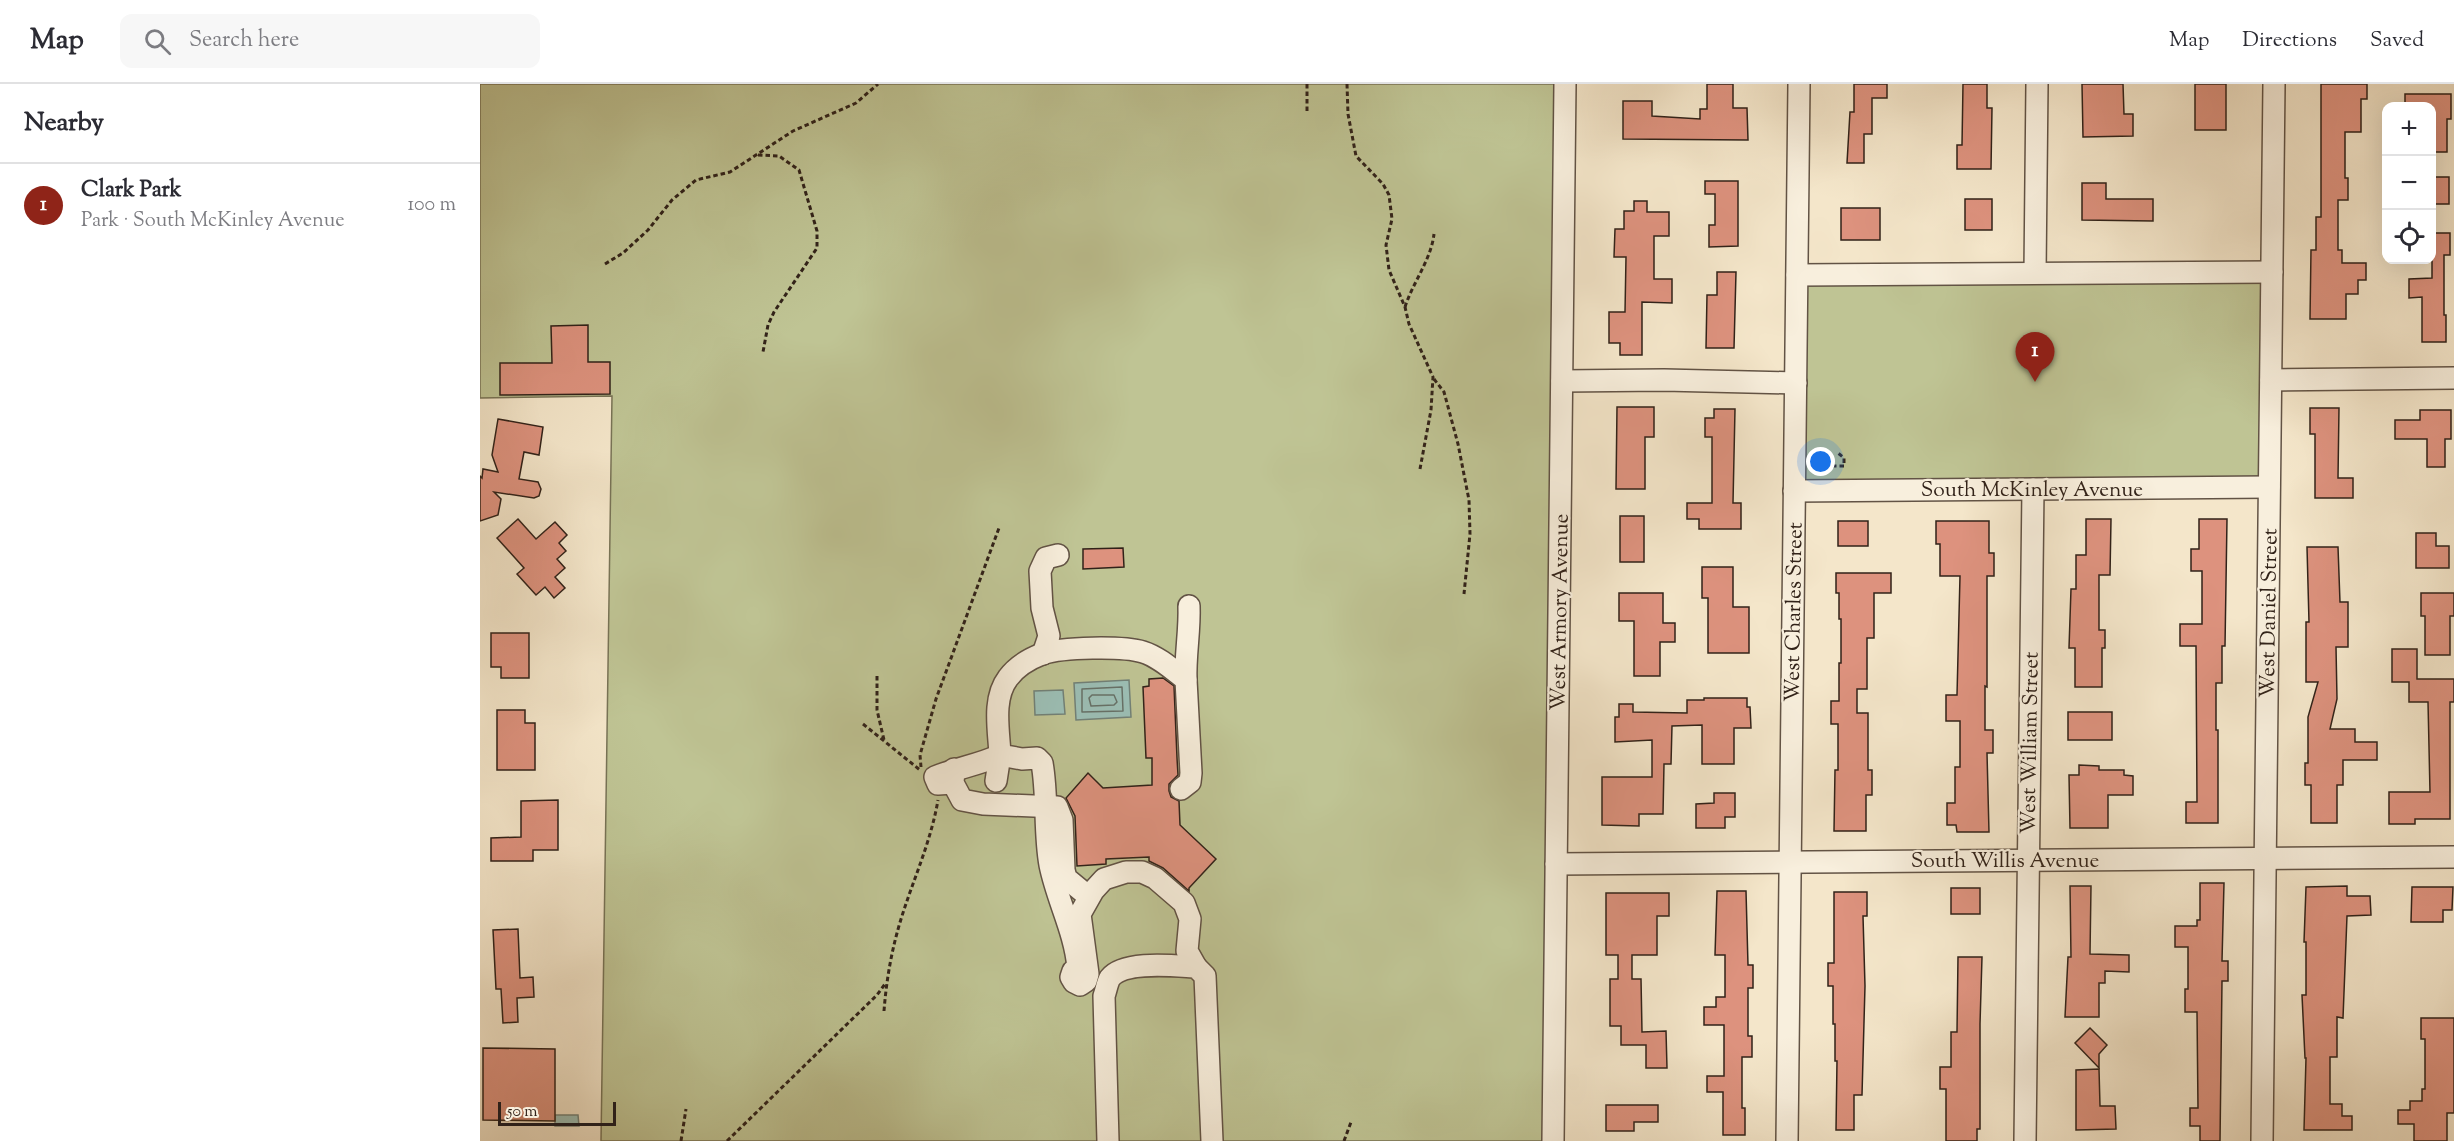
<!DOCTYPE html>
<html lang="en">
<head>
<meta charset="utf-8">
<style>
	body { margin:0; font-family:"Sorts Mill Goudy",serif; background:#f7f7f7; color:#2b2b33 }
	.controls { position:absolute; right:18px; top:18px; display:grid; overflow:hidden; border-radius:12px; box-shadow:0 6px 24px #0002 }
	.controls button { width:54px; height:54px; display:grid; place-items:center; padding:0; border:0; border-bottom:2px solid #e1e1e2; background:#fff; color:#2b2b33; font:30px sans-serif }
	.scale { position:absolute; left:18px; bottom:15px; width:118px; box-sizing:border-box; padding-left:6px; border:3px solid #312219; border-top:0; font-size:16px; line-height:21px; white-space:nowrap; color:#312219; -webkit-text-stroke:4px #f8efdd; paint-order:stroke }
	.you { position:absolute; left:1341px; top:378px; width:21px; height:21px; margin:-15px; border:4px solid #fff; border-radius:50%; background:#1a73e8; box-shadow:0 0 0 9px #1a73e833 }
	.badge { display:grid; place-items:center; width:39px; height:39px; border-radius:50%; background:#8f2418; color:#fff; font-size:20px; font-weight:700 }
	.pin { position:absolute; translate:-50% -50px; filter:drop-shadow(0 2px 3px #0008) }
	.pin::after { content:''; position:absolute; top:32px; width:21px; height:18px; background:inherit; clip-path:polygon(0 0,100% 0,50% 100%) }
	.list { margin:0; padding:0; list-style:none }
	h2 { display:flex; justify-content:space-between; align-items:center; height:78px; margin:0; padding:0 24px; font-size:26px }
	h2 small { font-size:20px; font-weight:400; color:#7c7c81 }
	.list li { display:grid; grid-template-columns:39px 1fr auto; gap:18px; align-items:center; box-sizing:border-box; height:84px; padding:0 24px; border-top:2px solid #e1e1e2 }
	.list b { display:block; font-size:22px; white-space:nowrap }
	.list p { margin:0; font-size:20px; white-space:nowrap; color:#7c7c81 }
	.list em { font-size:20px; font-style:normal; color:#7c7c81 }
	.icon { flex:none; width:33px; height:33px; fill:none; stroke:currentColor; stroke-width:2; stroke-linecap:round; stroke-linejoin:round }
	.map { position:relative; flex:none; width:1974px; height:1057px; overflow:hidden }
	header { display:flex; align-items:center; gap:36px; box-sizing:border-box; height:84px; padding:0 30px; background:#fff; border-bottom:2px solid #e1e1e2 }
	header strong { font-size:28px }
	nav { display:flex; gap:33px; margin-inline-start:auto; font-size:21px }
	.search { width:420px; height:54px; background:#f7f7f7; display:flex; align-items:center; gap:15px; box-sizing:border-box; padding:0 21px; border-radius:12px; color:#7c7c81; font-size:22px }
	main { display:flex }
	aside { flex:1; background:#fff }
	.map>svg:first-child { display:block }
</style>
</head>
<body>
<header>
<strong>Map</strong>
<div class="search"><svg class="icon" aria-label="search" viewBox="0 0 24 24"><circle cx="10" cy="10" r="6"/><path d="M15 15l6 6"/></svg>Search here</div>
<nav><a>Map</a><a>Directions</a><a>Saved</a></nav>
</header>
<main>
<aside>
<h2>Nearby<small></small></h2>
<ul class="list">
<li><span class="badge">1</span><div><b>Clark Park</b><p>Park · South McKinley Avenue</p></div><em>100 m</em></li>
</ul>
</aside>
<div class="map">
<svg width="1974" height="1057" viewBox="0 0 1974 1057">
	<rect width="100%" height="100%" fill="#f4e6ca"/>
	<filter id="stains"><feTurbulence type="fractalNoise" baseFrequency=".00333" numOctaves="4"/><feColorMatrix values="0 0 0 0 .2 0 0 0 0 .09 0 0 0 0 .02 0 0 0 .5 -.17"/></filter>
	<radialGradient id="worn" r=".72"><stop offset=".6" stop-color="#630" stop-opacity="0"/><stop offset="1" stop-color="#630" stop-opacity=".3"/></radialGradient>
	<!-- green -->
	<g fill="#bfc494" stroke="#787356" stroke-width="1.5">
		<path d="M0,0H1076L1065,1057H121L132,312L0,314Z"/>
		<path d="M1784,198V397L1323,399L1327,199Z"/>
	</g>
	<!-- water -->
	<g fill="#9cc0b7" stroke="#718178" stroke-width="1.5">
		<path d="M649,596L651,633L596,636L594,599Z"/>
		<path d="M583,606L585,630L555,631L554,607Z"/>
		<path d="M75,1031H98L99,1042H75Z"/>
	</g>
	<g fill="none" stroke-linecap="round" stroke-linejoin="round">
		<!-- shore -->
		<g stroke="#667168" stroke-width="1.5">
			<path d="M642,603L643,627L602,628V605Z"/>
			<path d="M612,611H634L637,618L634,621L611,622L609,614Z"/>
		</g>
	</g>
	<!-- building -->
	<g fill="#dd927e" stroke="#312219" stroke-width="1.5">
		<path d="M1227,0H1253V24H1267L1268,56L1143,55V17H1172V32L1220,35V25H1227Z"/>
		<path d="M1374,0H1407V14H1392V50H1384V79H1367L1370,28H1374Z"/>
		<path d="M1483,0H1507V24H1512L1511,85H1477V61H1482Z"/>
		<path d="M1602,0H1643L1644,30H1653V52L1603,53Z"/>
		<rect x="1715" y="0" width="31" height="46"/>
		<path d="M1841,0H1887V15H1881V48H1865V94H1868V116H1858V166H1862V179H1886V196H1878V210H1866V235H1830L1831,166H1836V133H1841Z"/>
		<path d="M1925,10H1971V35H1967V68H1952V22H1925Z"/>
		<rect x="1952" y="93" width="17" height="27"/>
		<path d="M1225,97H1258V162L1229,163V141H1235V110H1225Z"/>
		<path d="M1602,99H1626V115H1673V137L1602,136Z"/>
		<rect x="1485" y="115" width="27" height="31"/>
		<path d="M1154,117H1167V128H1189V152H1174V195H1192V219L1162,218V271H1140V259H1129V228H1145L1146,173H1134L1135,145H1144V127H1154Z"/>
		<rect x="1361" y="124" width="39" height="32"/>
		<path d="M1952,149H1970V171H1964V231H1966V258H1942V213L1929,214V195L1952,194Z"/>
		<path d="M1237,188H1256L1254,264H1226L1227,211H1237Z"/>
		<path d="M108,241V278H130V310L20,311V279H72L71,242Z"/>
		<path d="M1137,323H1174V353H1165V405H1136Z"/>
		<path d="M1830,324H1859L1858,394H1873V414H1835V350H1830Z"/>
		<path d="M1234,325H1255L1253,419H1261V445H1219V435H1207V419H1232V353H1225V334H1234Z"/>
		<path d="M1940,326H1971V355H1965V383H1947V355H1915V336H1940Z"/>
		<path d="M18,335L63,343L59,371L44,368L39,395L58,398L61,405L59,412L54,414L14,408L21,415L18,431L0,437V392L2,394L3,385L18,388L12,371Z"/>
		<rect x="1140" y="432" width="24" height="46"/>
		<path d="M38,435L56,455L75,438L87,451L79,459L86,467L77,475L85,484L75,493L85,504L74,514L65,503L56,511L37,490L44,484L17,454Z"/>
		<path d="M1606,435H1631L1630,491H1619V546H1625V564H1622V603H1595V564H1589L1591,505H1596V471H1606Z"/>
		<path d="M1719,435H1747L1745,562H1742V599H1736V646H1738V739H1706V718H1717L1716,562H1700V540H1722V487H1711V465H1719Z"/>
		<rect x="1358" y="437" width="30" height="25"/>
		<path d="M1456,437H1509V469H1514V492H1507V603L1505,602V646H1513V669H1507L1509,748H1477L1476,741H1467V719H1475V683H1480V637H1466V611H1477L1480,492H1460V460H1456Z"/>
		<path d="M1936,449H1956V462H1969V484H1936Z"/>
		<path d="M1827,463H1858L1860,518H1868V563H1856L1857,615L1850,645H1875V658H1897V676H1863V701H1857V739H1831V701H1825V679H1828V633L1838,598H1826V538H1829Z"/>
		<path d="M643,464L644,483L603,485V465Z"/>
		<path d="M1222,483H1253V523H1269V569H1228V514H1222Z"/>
		<path d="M1356,489H1411V509H1394V554H1387V605H1377V629H1388V686H1392V711H1386V747H1354L1355,686H1358V640H1351V617H1359V579H1361V535H1359V509H1356Z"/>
		<path d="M1139,509H1183V539H1195V558H1180V592H1154V537H1139Z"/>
		<path d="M1941,509H1974V532H1970V571H1945V532H1941Z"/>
		<path d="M11,549H49V594H21V583H11Z"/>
		<path d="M1912,565H1937V595H1974V618H1970V735H1935V740H1909V708H1950L1948,618H1929V598H1912Z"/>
		<path d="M683,594L694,602L697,674L698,691L689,700V707L691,713L699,717L700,741L736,775L709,804V807L683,784L669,777V773L626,775V780L597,782L595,732L586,714L608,689L623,704L672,701V674H666L663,603L669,602V595Z"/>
		<path d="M1224,614H1267V623H1270L1271,644H1254V680H1222V641L1192,642L1191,680H1184L1183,730H1159V742L1122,741V693H1172V656L1135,658V633H1139V620H1153V628L1207,629V616H1224Z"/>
		<path d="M17,626H45V639H55V686H17Z"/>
		<rect x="1588" y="628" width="44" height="28"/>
		<path d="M1599,681L1619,682V686H1644V691L1653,692V711H1628V744H1590L1589,691H1599Z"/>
		<path d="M1234,709H1255V733H1245V744H1216V720L1234,719Z"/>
		<path d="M78,716V766H53V777H11V754L41,753V717Z"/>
		<path d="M1720,799H1744L1742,877H1748V897H1742L1740,1057H1720V1042H1710V1024H1718L1717,928H1705V905H1708V863H1695V842H1717V836H1720Z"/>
		<path d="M1590,802H1611L1610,870L1649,871V888L1625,887V899H1619V933H1585L1588,873H1591Z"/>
		<path d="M1867,802V812H1890L1891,831L1867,832L1863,934L1857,933V973H1850V1020H1862V1032H1872V1046H1824L1826,974H1825L1822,911H1826V858H1824L1826,803Z"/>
		<path d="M1932,803H1973L1972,826H1963V838H1931Z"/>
		<rect x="1471" y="804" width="29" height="26"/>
		<path d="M1237,807H1266L1268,881H1273V904H1268V952H1272V973H1262V1024H1265V1051H1243V1008H1227V992H1244V941H1224V923H1236V913H1245V871H1235Z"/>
		<path d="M1354,808H1387V832H1383L1385,902L1382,1011H1374V1046H1356L1357,977H1355V940H1353V902H1348V879H1354Z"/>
		<path d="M1126,809H1189V832H1177V871H1152V895H1161L1162,948L1186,947L1187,984H1166V961H1141V942H1130V895H1138V871H1126Z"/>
		<path d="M38,845L40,894L53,893L54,913L37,914L38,938L23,939L21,905H16L13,846Z"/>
		<path d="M1478,873H1502L1500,940V1045H1497V1057H1466V1005H1460V983H1471V948H1477Z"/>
		<path d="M1941,934H1974V1029H1967V1057H1934V1040H1918V1026H1930V1017H1942V1005H1945V955H1941Z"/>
		<path d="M1610,944L1627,961L1619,970V984L1595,959Z"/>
		<path d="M3,964L75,965V1037L3,1036Z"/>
		<path d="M1619,985L1620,1022H1635L1636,1045L1596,1046V986Z"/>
		<path d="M1126,1021H1178V1038H1154V1047H1126Z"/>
	</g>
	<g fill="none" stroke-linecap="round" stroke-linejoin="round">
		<defs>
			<g id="minor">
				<path d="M1555,189L1557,0"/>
				<path d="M1317,191L1792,188"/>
				<path d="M1791,296L1974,294"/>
				<path d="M1082,297L1184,296L1316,299"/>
				<path d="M1314,407L1789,403"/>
				<path d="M563,570L569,552L562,524L560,487L566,474L578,471"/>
				<path d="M706,596C705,571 710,547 709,522"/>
				<path d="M474,685L473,699L482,716L503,720L577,723L582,736L584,786L586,794L609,813"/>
				<path d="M516,697L520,671"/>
				<path d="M473,699L458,700L455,693C476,684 499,681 520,671"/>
				<path d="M1076,780L1974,773"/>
				<path d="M598,884C595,848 577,816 570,781C564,748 568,712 562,679L557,674L542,675L520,671C519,647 512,615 528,594C536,583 549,575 562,570C582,563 643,562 663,568C679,573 693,586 706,596L711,689L710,698L701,705"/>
				<path d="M606,888L598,884L593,887L591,893L594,898L600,901L606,897L608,890L600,830L613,807L624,795L646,788H662L675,794L704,819L710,835L707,867L716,883"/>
				<path d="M628,1057L624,912C626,907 627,899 630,894C644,876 695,882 716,883L725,892L732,1057"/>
				<path d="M1073,1057L1085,0"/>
				<path d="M1307,1057L1319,0"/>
				<path d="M1545,1057L1553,405"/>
				<path d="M1782,1057L1794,0"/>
			</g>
		</defs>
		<!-- minor casing -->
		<use href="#minor" stroke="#625345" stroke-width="24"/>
		<!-- path -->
		<g stroke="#312219" stroke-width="3" stroke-dasharray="4.5 3" stroke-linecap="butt">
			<path d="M827,0V29"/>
			<path d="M867,0L868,30L876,72L903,100L909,111L912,135L906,161L909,186L925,223L929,240L953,293L951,326L940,385"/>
			<path d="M278,71L299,72L319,86L337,147V164L294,228L288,241L283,268"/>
			<path d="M125,180L143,169L168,146L192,116L216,96L250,88L313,47L376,19L398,0"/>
			<path d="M925,223C933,198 951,176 954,150"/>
			<path d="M954,295L964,308L978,360L989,416L990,450L984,510"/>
			<path d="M1337,382H1364V374L1358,369"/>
			<path d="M397,592V626L404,656"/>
			<path d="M383,640L440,686"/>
			<path d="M441,683L440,671L456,615L519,444"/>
			<path d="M404,927C406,901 410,875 417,849C429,804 450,763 458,716"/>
			<path d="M201,1057L206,1025"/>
			<path d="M247,1057L397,911L405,900"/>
			<path d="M864,1057L871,1038"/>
		</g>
		<!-- minor -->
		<use href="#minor" stroke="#f8efdd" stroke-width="21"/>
	</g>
	<g text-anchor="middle" stroke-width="4.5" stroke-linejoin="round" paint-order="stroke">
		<!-- street labels -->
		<g font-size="21" fill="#312219" stroke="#f8efdd">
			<text x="1552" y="412">South McKinley Avenue</text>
			<text transform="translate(1079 528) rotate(-89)" y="7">West Armory Avenue</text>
			<text transform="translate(1313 528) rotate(-89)" y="7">West Charles Street</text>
			<text transform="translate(1788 529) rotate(-89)" y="7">West Daniel Street</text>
			<text transform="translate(1549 659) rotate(-89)" y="7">West William Street</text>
			<text x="1525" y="783">South Willis Avenue</text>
		</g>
	</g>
	<rect width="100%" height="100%" filter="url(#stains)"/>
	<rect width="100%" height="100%" fill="url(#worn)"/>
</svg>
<div class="controls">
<button>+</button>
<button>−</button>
<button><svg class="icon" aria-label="locate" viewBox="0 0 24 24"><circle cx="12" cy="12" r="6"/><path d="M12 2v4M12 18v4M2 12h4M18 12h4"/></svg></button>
</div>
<div class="scale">50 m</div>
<div class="you"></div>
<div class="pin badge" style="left:1555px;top:298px">1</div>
</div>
</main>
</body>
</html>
